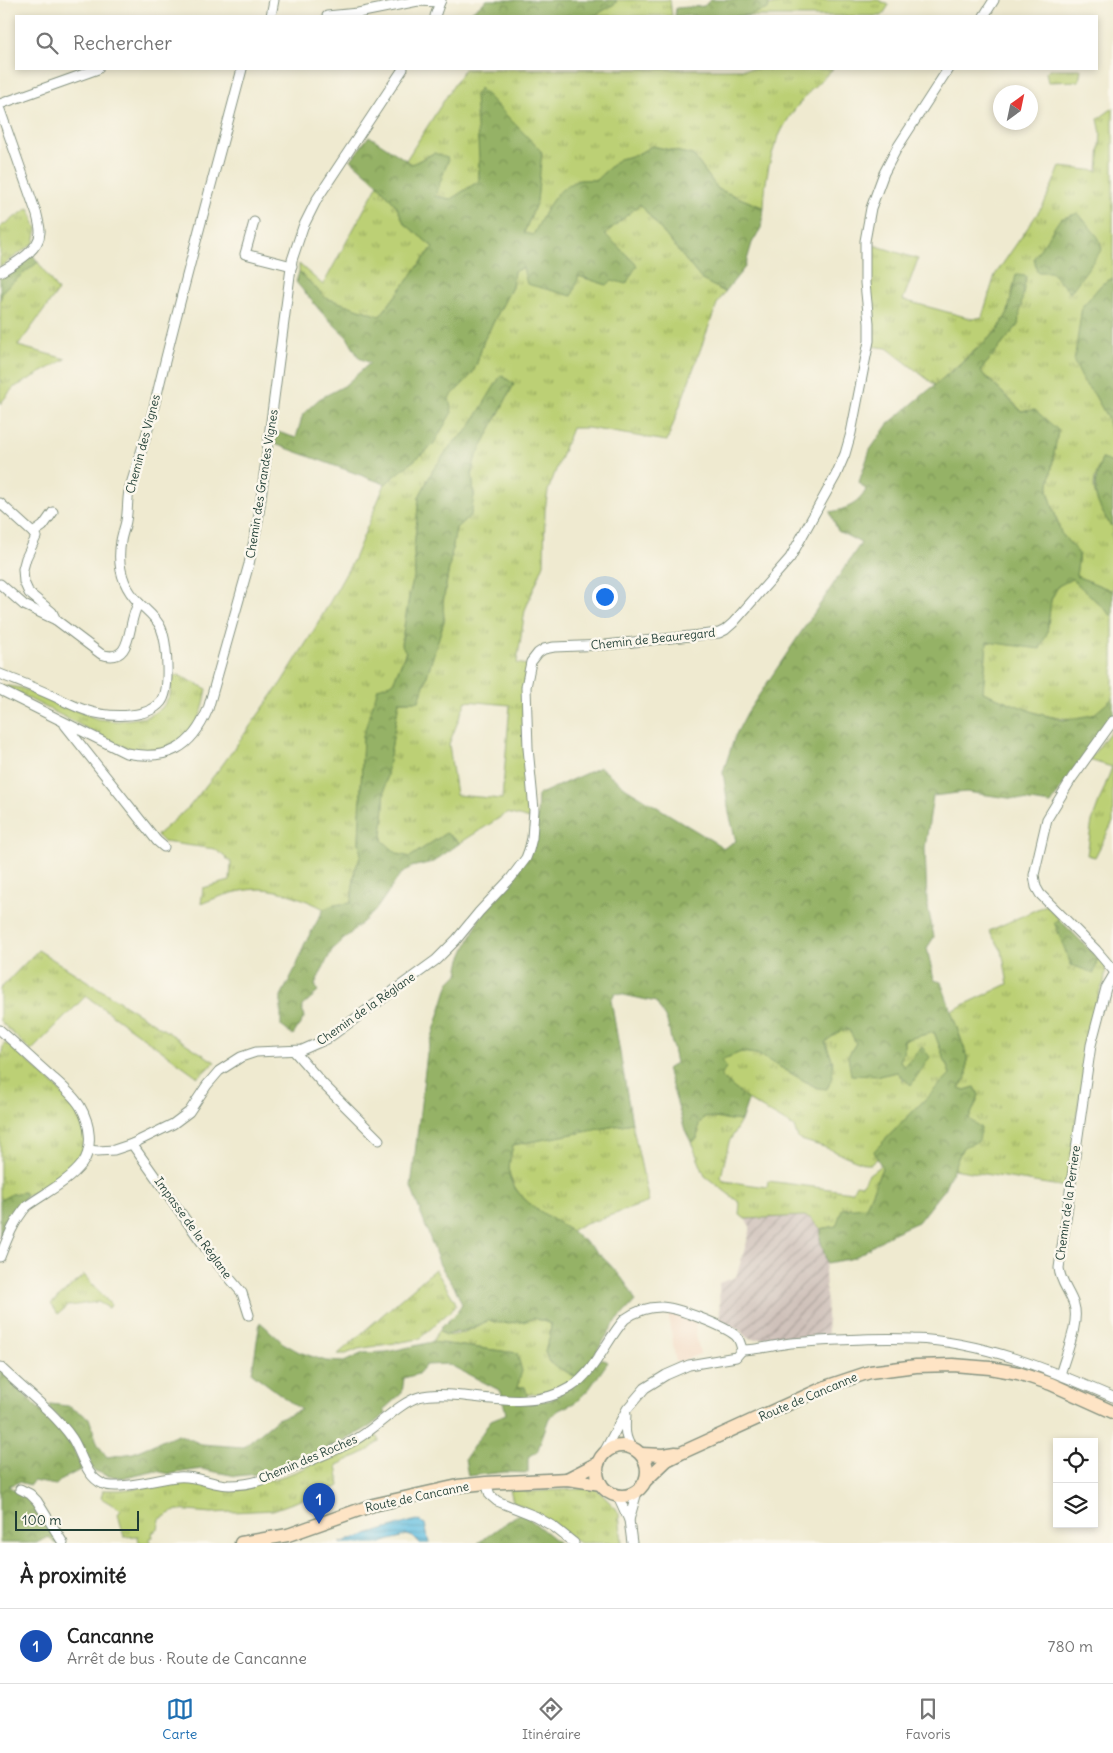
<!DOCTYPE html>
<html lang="fr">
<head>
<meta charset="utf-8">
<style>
	body { margin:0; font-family:Delius,sans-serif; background:#f2f2f2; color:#222 }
	.controls { position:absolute; right:15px; bottom:15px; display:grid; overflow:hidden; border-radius:0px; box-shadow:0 2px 8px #0003 }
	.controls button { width:45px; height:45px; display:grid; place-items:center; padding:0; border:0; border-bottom:1px solid #e0e0e0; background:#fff; color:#222; font:25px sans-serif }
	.compass { position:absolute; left:993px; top:85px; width:45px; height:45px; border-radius:50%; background:#fff; box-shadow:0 2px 8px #0003; rotate:33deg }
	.scale { position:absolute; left:15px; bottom:12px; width:124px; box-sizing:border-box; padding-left:5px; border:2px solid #1f3d34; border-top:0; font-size:14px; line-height:18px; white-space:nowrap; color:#1f3d34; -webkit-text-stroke:4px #fbf7ec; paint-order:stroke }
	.you { position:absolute; left:604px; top:596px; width:18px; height:18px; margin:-12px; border:4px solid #fff; border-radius:50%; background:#1a73e8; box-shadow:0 0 0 8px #1a73e833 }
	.badge { display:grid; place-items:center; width:32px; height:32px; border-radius:50%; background:#1f6fb2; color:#fff; font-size:16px; font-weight:700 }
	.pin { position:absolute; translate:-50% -41px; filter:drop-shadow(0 1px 2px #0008) }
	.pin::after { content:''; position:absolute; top:26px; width:18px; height:15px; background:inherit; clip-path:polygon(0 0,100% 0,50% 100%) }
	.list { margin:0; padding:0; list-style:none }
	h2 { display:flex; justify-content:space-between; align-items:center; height:65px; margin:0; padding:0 20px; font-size:21px }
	h2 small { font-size:16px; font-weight:400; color:#767676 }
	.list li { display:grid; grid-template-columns:32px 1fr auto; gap:15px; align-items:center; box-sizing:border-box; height:75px; padding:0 20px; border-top:1px solid #e0e0e0 }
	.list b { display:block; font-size:19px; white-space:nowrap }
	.list p { margin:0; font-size:16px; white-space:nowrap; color:#767676 }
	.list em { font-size:16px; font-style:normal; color:#767676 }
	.icon { flex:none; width:28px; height:28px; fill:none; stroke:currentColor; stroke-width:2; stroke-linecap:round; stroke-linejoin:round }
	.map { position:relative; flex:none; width:1113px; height:1543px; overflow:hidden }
	.search { position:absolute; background:#fff; box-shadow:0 2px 8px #0003; left:15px; right:15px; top:15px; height:55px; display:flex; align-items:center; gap:12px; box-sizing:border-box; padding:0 18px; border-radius:0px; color:#767676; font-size:19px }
	.sheet { height:140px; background:#fff }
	nav { display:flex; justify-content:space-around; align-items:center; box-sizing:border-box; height:70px; border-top:1px solid #e0e0e0; background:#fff; font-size:14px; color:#767676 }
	nav a { display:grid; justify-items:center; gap:2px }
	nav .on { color:#1f6fb2 }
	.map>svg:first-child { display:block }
</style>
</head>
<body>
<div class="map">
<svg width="1113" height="1543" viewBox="0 0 1113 1543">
	<defs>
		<pattern id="industrial-furrows" width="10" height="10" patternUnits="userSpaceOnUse" patternTransform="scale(1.25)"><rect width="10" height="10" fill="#cfc1ba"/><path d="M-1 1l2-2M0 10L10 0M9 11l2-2" fill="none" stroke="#a79e98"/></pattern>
		<pattern id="grass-tufts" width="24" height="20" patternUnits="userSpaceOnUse" patternTransform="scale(1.25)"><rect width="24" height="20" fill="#bcd074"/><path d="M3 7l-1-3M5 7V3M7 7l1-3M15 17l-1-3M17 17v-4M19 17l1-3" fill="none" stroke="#98aa60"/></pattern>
		<pattern id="forest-crowns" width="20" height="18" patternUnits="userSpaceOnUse" patternTransform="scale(1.25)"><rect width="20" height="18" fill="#95b266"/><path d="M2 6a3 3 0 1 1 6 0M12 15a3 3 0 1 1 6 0" fill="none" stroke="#799255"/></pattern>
		<pattern id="water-rules" width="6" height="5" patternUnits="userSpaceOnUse" patternTransform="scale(1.25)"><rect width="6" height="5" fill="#64c0e2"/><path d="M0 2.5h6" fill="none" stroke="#529db8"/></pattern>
	</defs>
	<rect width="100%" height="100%" fill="#fbf7ec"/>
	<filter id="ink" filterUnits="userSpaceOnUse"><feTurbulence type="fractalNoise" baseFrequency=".02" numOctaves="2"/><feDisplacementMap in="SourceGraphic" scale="10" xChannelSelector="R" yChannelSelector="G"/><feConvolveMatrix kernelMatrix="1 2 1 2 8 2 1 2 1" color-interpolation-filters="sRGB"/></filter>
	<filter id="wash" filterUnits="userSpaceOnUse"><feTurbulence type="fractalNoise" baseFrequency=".0096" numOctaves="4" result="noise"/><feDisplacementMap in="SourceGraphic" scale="20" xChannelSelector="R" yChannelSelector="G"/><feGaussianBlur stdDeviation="1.12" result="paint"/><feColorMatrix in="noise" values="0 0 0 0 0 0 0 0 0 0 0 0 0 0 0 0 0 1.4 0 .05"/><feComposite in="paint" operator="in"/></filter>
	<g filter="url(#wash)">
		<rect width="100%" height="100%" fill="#efead0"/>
		<!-- built -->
		<path fill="#f2d5bd" d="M668,1312L696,1321L695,1329L700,1354L676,1363Z"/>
		<!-- industrial -->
		<path fill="url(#industrial-furrows)" d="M804,1216L810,1218L821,1229L820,1239L827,1263L825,1270L828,1336L752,1339L747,1337L741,1331L720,1321L719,1283L736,1277L750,1232V1226L745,1219Z"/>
		<!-- grass -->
		<g fill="url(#grass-tufts)" stroke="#6e8654" fill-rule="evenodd">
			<path d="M616,0H670L672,16H594L616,3Z"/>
			<path d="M797,0H878L889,5L882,16H716Z"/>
			<path d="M464,69H833C787,110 766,144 764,208L718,189L693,155L652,146L636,155L619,159L596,180H578L549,205L533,236L524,233L537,201L541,152L479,158V181L451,199L434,197L448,161L434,153L412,164L406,160Z"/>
			<path d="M1049,69H1081L1079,81L1048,82L1046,72Z"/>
			<path d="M1113,108V278L1102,284L1082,307L1077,346L1085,384L1094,394L1107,417L1113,442V463L1102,459C1100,466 1095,475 1094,483C1093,497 1103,513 1110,525H1113V533L1111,534L1113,539V591L1076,576L1079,554L1061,533L1048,491L1058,430L1022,411L980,371L1018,325L1016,276L1008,312L998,330L935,385L887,348L870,346L867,249L872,246H877L918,259L903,300L973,319L982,317L995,275L1044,204L1060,167L1098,171L1101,133L1098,119Z"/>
			<path d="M378,184L397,207L404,223L433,247L380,316L326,298L299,272V264L323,285Z"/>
			<path d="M640,204L702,280L725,292L717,304L667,441L588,428H572L548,491L545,510L544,564L525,610L517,663L527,665C521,697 522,729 525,761C527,781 531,799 530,819L507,813L460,843L446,833L410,857L398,854L382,841L385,786L399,701H419L444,621L443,603L456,528L474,496L472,471L475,459L514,384L501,376L468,430L452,444L433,470L419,497L414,549L415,573L409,597L401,644L406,651L393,683L363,736L359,843L361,855L355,870L351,903L333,905L324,909C308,900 279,889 261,889C241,889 219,896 201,904L203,888L230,881L231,862L215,849L164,842L157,835L189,807L223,764L281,683L313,632L354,559L385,484L433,445L449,398L472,374L477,363L484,340L512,287L514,271L523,268L572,296L578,276L607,285L612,279L637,265L604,234ZM466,701L510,705L502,799L456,795L449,744Z"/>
			<path d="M29,208L37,229L34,243L0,267V227Z"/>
			<path d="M38,262L58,291L18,346L66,359L13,388L0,404V300L3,290Z"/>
			<path d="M1072,578L1113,617V699C1106,703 1099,713 1092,715C1055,727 1017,705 983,692L987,642L1047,633L1051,600L1058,586Z"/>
			<path d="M178,675L207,689C205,698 204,707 200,716C185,752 150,757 117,744L2,685L21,688L97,719L117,721L147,717L162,708L170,695L172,677Z"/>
			<path d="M1113,728V822L1095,857L1087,855L1092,821L1112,767L1089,760Z"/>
			<path d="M1046,905L1059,919L1054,922L1098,958L1106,967L1104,983L1100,990L1090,1028L1066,1187L953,1169L963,1147L969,1119L979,1095L975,1087L965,1090L959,1088L967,1076V1056L951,1011L1008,984L1002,951L989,931Z"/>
			<path d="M38,950L215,1062L198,1077L86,996L31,1051L0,1021V989Z"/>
			<path d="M849,1029L856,1043L848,1056L878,1076L897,1072L904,1081V1067L900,1061L904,1050V1040L934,1032L950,1074L874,1151L878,1158L871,1164H865L824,1147L798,1139L794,1127L748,1100L721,1077V1060L741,1052L757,1054L817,1088L833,1062L825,1042L838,1032Z"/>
			<path d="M4,1043L8,1045C30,1063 68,1094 81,1119C88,1133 87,1150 78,1163C67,1177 41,1188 26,1196L24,1192L0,1200V1061Z"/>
			<path d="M704,1117L741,1121L729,1142L721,1177L724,1181L767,1187L768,1181L852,1192L856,1184L862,1185L868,1175L881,1165L882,1168L866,1207L836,1226L821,1229L810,1218L804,1216L745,1219L739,1214L740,1203L705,1176L691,1142L697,1139L699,1124Z"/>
			<path d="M632,1123L649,1202L577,1227L571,1231C548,1216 507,1197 509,1165C509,1158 512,1151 513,1145Z"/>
			<path d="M435,1269L455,1301L456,1306L419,1339L358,1349L346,1354H338Z"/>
			<path d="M84,1275L111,1305L109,1308L98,1302L68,1306L58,1314L51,1304Z"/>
			<path d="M534,1318L551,1324L550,1335L545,1351L550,1363L576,1377C561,1389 546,1392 527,1395L525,1387H517V1353L432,1342L439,1330C441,1332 443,1334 446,1335C457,1338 480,1325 489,1320C504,1325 519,1323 534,1318Z"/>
			<path d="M374,1433L380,1440L369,1450L337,1465L340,1486L273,1510L211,1513L177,1510L160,1519L158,1529L152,1533L153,1537L150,1538V1543H139L138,1536L124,1537L118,1514L121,1510L101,1498L103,1490H121L184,1481C200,1482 214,1490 230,1490C240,1490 250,1486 260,1483C300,1473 338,1454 374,1433Z"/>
			<path d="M519,1487L524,1492L596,1488L613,1506L619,1514L622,1543H579L555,1524L513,1501L510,1489Z"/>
		</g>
		<!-- forest -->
		<g fill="url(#forest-crowns)" stroke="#5a784d">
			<path d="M487,0H616V3L594,16H468L467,15Z"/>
			<path d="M710,0H770L768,9L745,16H675L676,8L704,6Z"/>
			<path d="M480,88L542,152L537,201L524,233L533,235C544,215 553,189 577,181C582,179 590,180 596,180L619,159L636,155L652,146L693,155L718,189L764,208L761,228L752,243L745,267L725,292L702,280L640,204L605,234L637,265L626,284L612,280L607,285L579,276L572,296L527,284L523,268L514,271L512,287L484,340L477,363L472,374L449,398L452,412L433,445L385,484L275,444L278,432L296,438L303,414L319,399L344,386L370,363L359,358L347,337L322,313L296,282L299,272L326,298L380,316L433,247L404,223L397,207L378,184L351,160L369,136L412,164L434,153L447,157L448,161L435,196L451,199L479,181V158L475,96Z"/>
			<path d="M1078,213L1098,237L1102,249L1070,293L1051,272H1037L1034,258L1060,219Z"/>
			<path d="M32,254L38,262L3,290L0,300V275Z"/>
			<path d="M1016,275L1026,276L1018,325L980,371L1021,411L1035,410L1058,430L1048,491L1061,533L1079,554L1076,576L1113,591V617L1072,579L1058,586L1051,600L1047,633L1040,649L987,642L983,692L1036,713L1063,720L1093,715L1113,698V715L1067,779L1051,804L966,792L933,796L925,848L927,902L934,937L927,948L934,980L941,982L967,1056V1076L959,1088L965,1090L975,1087L979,1095L969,1119L981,1128L979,1141L963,1147L944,1189L918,1222L893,1233L854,1258L827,1263L820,1239L821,1229L836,1226L842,1209L866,1207L882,1168L874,1151L950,1074L934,1032L904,1040V1050L900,1061L904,1067L922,1047L930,1057L911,1085L897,1072L878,1076L851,1075L848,1056L856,1043L849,1030L838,1032L825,1042C833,1060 837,1070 827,1089L817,1088L757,1054L741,1052L721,1060L726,1067L721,1077L748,1100L741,1121L704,1117L699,1124L697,1139L691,1142L685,1130L667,1069L676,1063L667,1021L656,1002L615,993L611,1000L632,1123L513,1145C511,1157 506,1171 512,1183C522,1203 547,1215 565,1227C587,1241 627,1276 635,1301L614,1324L594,1356L576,1377L550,1363L545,1351L550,1335L551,1324L534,1318L523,1322L498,1323L489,1320L467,1330L446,1335L439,1330L458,1311L462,1304L455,1288L440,1265L411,1187L427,1053L449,983L458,974L461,959L480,917L511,883L536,835L538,795L600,767L626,788L724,848L736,841L729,813L723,772L735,736L747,713L861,543L838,531L830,512C846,509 858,505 866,490L859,482L870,450L888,424L965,360L998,330L1008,312Z"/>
			<path d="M1113,278V442L1107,417L1094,394L1085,384L1074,362L1082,307L1102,284Z"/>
			<path d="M501,375L514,384L475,459L472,471L474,496L471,515L456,528L443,602L444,621L419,701H399L385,786L382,840L398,854L410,857L446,833L460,843L433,862L411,867L400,875L375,911L332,950L315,984L318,992L302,1006L304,1018L293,1035L281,1026V996L297,965L304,945L324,909L333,905L351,903L355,870L361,855L359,843L363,736L378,688L393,683L406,652L401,645L409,597L415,573L414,549L419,497L433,470L452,444L468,430Z"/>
			<path d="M1102,459L1113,463V525H1110C1093,497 1091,490 1102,459Z"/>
			<path d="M1059,919L1098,958L1094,973L1071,965L1054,922Z"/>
			<path d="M24,1192L26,1196L3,1230L0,1236V1200L12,1194Z"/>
			<path d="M260,1322L283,1343L299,1352L326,1361L344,1362L363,1353L387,1352L432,1342L517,1353L522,1371L517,1387H525L529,1403L551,1400L601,1358L608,1362L589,1389L576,1402L559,1410L549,1418L537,1452L528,1457V1473L505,1472L468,1476L465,1459L491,1420L506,1414L501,1391L448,1364L426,1365L418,1374L404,1378L402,1393L383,1410L386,1414L369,1427L351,1437L298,1462L267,1473L236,1476L201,1469L170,1474L156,1471L125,1478L108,1476L93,1470L85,1452L67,1428L49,1408L50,1404L68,1406L89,1418L98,1445L107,1457L133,1453L178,1434L201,1444L243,1447L277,1419L301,1410L252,1373Z"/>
			<path d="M0,1367L20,1390L61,1431L71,1443L82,1469L61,1480L56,1485L33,1481L30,1485L19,1482L8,1486L32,1501L61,1543H54L49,1537L36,1543H0Z"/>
			<path d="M521,1512L559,1543H478Z"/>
		</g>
		<!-- water -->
		<path fill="url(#water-rules)" stroke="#427e8b" d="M416,1520L425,1524L429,1543H419L413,1537L407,1535L381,1543H340Z"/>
	</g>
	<g filter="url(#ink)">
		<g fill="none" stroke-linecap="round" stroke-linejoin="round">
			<defs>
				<g id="street">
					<path d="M271,16L274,0"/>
					<path d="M327,16L358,13L418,1L440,2L441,0"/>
					<path d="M435,16L440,2"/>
					<path d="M984,16L994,0"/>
					<path d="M0,104L98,69"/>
					<path d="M0,110L37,215C38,220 40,226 40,231C41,250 14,264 0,272"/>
					<path d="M254,222L245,254L292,266"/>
					<path d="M0,503L33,533L36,537L26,558L23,569L24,582L29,593L52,612L56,620L101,654C135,666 126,620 139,603"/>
					<path d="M33,533L43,526L53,512"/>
					<path d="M0,584L24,605L56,620"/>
					<path d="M0,674C17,681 34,687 51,695C62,700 73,706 85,710C105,717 146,720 161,702C171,690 167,642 161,628C156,617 147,611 139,603C122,586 117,564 121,541C122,534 125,527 126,521C128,511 127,501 129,491C137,464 146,438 153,411C180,296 212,183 242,69"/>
					<path d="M0,690L126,753C168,761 192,748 208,709L249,564L258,521L292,260L303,227L317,199L403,69"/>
					<path d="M1113,721L1072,778L1047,819L1034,875L1036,887L1040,894L1096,950L1113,970"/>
					<path d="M65,725L157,841L164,847"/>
					<path d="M0,1030C17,1045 34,1061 51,1076C61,1085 73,1095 80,1106C90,1123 94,1148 82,1164C68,1182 45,1193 27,1206C14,1221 7,1239 0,1257"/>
					<path d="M294,1051L323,1084L379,1140"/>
					<path d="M132,1144L212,1257L242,1293L249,1315"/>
					<path d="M88,1150L98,1151L114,1150L132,1144L173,1124L189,1112L207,1085L219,1071L241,1057L256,1052L302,1050L327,1039L436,960L456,940L479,912L511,878L526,858L529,850L532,838L534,810L528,748L526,687L531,662L538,653L544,649L554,647L605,645L719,633L725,630L733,623L790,558L836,475L845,454L851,433L869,341V323L865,283V241L871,208L884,173L897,148L948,69"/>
					<path d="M742,1350C758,1350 774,1345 791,1343C830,1340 874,1337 913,1339C982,1341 1050,1370 1113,1397"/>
					<path d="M0,1367C23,1389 54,1412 72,1438C82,1453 85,1476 103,1484C118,1491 160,1478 178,1477C196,1475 212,1485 230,1485C260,1485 288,1470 316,1458C328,1453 341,1448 353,1441C375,1430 398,1403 419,1397C433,1393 450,1395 464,1396C499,1400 539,1407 571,1387C594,1373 607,1339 625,1319C636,1311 647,1307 661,1307C676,1307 725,1326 736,1336C740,1340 741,1345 742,1350L736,1357L689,1365L666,1375L645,1388L627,1409L603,1454"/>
					<path d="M1060,1375C1065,1356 1080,1323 1074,1305C1070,1292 1060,1282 1059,1268L1091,1045L1106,988L1113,976"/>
					<path d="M626,1415C625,1428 624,1437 632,1448"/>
					<path d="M486,1483L490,1495L497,1501L535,1516L554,1527L574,1543"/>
					<path d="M20,1489L30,1494L37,1501L63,1543"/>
					<path d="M618,1496L629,1520L632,1543"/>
					<path d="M629,1520L637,1492"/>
				</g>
				<g id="secondary">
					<circle cx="622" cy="1471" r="25"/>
					<path d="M641,1454L663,1455L676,1453"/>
					<path d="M567,1479L598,1463"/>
					<path d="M646,1480L667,1460L681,1453L828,1386L870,1372L916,1366L953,1365L990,1368L1018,1373L1051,1384L1113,1412"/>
					<path d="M241,1543L288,1535L373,1505L458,1486L486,1483L567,1479L601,1484"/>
				</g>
			</defs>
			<!-- street casing -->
			<use href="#street" stroke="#879482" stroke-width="11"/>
			<!-- secondary casing -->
			<use href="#secondary" stroke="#879482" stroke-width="15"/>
			<!-- street -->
			<use href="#street" stroke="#fff" stroke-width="9"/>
			<!-- secondary -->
			<use href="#secondary" stroke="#fee4c5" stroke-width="12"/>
		</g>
	</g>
	<g text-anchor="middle" stroke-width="5" stroke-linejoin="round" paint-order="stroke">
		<!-- street labels -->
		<g font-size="12" fill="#1f3d34" stroke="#fbf7ec">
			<text transform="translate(143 444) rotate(-75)" y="4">Chemin des Vignes</text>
			<text transform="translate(262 484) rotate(-81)" y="4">Chemin des Grandes Vignes</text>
			<text transform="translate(653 639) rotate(-6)" y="4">Chemin de Beauregard</text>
			<text transform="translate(366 1009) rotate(-35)" y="4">Chemin de la Réglane</text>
			<text transform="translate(1068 1203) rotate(-82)" y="4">Chemin de la Perriere</text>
			<text transform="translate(193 1228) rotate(54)" y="4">Impasse de la Réglane</text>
			<text transform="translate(808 1397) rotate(-23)" y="4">Route de Cancanne</text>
			<text transform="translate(308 1459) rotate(-23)" y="4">Chemin des Roches</text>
			<text transform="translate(417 1497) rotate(-12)" y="4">Route de Cancanne</text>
		</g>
	</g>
</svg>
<div class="controls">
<button><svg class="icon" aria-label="locate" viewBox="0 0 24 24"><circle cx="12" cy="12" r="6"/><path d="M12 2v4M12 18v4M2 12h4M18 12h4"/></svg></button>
<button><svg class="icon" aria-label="layers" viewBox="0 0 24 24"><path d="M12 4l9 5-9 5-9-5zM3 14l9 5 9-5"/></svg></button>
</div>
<svg class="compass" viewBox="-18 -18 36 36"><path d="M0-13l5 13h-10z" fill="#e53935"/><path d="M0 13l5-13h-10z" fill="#767676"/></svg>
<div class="scale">100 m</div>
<div class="you"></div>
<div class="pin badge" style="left:319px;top:1524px;background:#1a4fb4">1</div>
<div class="search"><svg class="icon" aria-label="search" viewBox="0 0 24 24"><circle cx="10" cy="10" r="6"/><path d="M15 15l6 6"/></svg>Rechercher</div>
</div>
<section class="sheet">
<h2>À proximité<small></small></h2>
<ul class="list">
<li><span class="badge" style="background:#1a4fb4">1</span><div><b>Cancanne</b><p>Arrêt de bus · Route de Cancanne</p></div><em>780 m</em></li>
</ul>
</section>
<nav>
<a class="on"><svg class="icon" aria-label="map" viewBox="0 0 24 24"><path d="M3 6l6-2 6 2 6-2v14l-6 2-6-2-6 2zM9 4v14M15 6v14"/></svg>Carte</a>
<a><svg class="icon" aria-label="directions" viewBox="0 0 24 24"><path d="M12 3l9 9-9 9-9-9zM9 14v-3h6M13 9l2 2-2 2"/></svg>Itinéraire</a>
<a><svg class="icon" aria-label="saved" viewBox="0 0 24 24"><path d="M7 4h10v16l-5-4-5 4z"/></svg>Favoris</a>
</nav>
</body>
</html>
